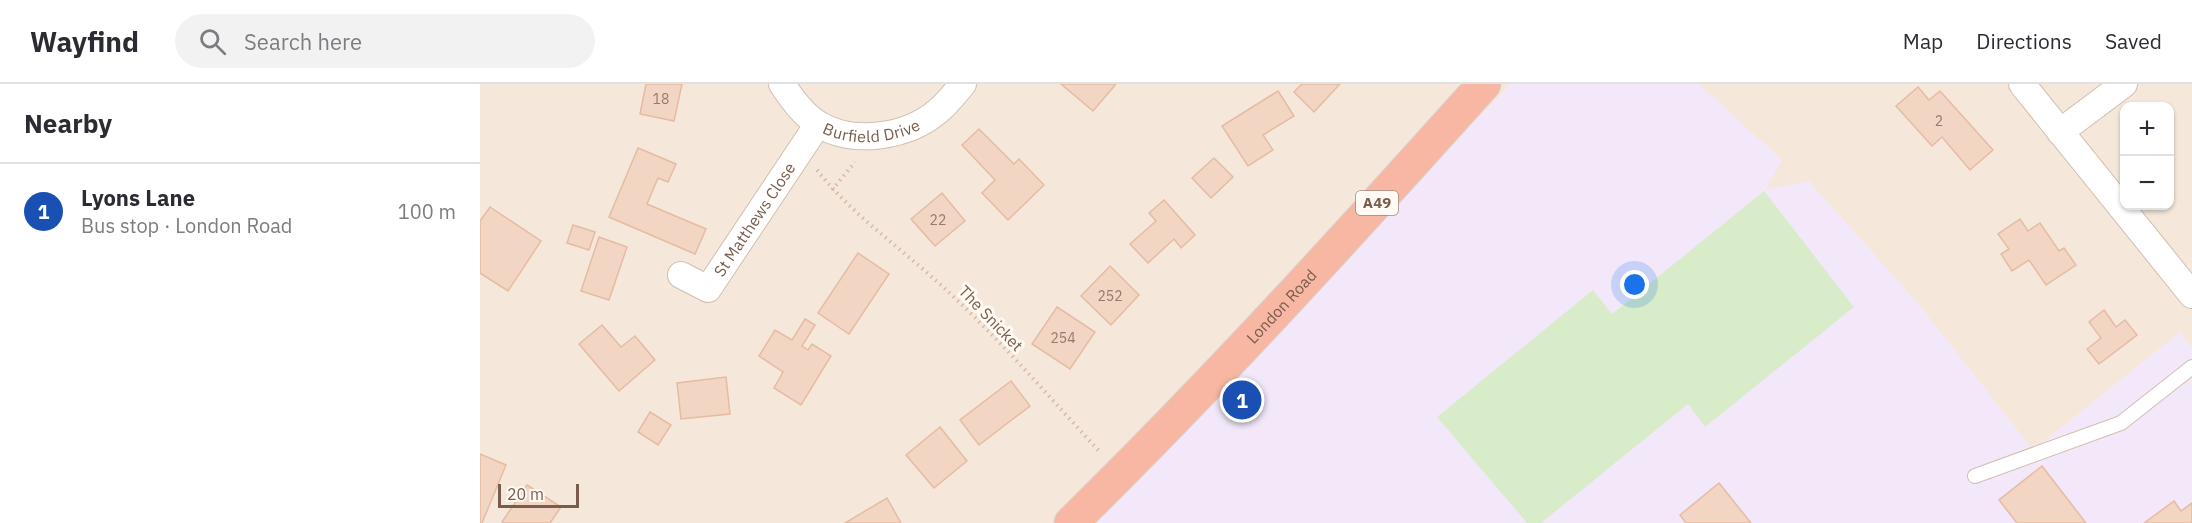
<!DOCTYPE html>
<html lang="en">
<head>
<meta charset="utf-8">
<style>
	body { margin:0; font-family:"IBM Plex Sans",sans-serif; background:#f2f2f3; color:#2b2b33 }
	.controls { position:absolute; right:18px; top:18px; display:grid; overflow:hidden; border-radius:12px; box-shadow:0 2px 4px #0004 }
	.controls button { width:54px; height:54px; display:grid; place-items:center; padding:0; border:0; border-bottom:2px solid #e1e1e2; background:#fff; color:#2b2b33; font:30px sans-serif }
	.scale { position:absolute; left:18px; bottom:15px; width:81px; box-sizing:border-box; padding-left:6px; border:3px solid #7a5c4d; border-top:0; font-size:16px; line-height:21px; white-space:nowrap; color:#7a5c4d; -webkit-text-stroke:4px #fffaf3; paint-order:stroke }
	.you { position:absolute; left:1155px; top:201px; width:21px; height:21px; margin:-15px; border:4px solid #fff; border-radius:50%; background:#1a73e8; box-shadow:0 0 0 9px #1a73e833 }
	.badge { display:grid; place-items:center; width:39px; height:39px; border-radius:50%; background:#ea580c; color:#fff; font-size:20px; font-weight:700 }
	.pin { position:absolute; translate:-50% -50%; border:3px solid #fff; box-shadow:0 2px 6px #0006 }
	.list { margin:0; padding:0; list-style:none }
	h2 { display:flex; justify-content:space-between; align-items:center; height:78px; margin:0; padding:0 24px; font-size:26px }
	h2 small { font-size:20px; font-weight:400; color:#7c7c81 }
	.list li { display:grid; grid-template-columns:39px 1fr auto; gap:18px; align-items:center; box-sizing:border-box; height:96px; padding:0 24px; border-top:2px solid #e1e1e2 }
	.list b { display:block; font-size:22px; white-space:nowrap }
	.list p { margin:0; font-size:20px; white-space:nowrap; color:#7c7c81 }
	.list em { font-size:20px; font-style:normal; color:#7c7c81 }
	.icon { flex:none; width:33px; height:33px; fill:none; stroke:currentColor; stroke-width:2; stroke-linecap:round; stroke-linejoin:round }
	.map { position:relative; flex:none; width:1712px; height:439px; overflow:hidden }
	header { display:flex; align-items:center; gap:36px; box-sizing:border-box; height:84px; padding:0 30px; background:#fff; border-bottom:2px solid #e1e1e2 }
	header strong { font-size:28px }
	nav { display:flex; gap:33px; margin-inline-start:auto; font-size:21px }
	.search { width:420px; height:54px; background:#f2f2f3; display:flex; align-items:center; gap:15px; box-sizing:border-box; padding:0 21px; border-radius:33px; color:#7c7c81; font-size:22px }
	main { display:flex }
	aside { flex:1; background:#fff }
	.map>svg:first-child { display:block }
</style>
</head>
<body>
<header>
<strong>Wayfind</strong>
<div class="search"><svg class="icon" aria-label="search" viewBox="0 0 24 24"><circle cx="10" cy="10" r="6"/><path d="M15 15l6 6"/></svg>Search here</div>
<nav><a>Map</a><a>Directions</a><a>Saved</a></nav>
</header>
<main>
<aside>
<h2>Nearby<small></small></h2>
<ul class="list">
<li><span class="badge" style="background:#1a4fb4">1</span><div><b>Lyons Lane</b><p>Bus stop · London Road</p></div><em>100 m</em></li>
</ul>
</aside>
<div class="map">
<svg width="1712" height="439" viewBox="0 0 1712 439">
	<rect width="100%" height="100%" fill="#fdf6ec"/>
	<!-- residential -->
	<path fill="#f5e8da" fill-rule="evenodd" d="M0,0H1712V439H0ZM1644,22H1690V122H1644Z"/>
	<!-- education -->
	<path fill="#f3e8fa" d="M1031,0H1219L1302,76L1285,106L1329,97L1441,223L1553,366L1700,248L1712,264V439H599Z"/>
	<!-- green -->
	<path fill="#d8ecc9" d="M1284,107L1374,223L1225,343L1208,320L1061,439H1047L957,333L1113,206L1132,230Z"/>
	<!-- building -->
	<g fill="#f3d5c3" stroke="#e6bba3" stroke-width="1.5">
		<path d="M166,0H202L194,37L160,30Z"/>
		<path d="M581,0H636L613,27Z"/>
		<path d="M822,0H860L834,28L814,8Z"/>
		<path d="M1438,3L1449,16L1460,7L1513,66L1490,86L1462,53L1452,62L1416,22Z"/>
		<path d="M798,7L814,32L783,51L793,66L768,82L742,42Z"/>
		<path d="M499,45L534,80L539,75L564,101L528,136L502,109L515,96L482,61Z"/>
		<path d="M158,64L196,80L188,98L178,94L167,120L226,145L215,170L129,133Z"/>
		<path d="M734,74L753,93L731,114L712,94Z"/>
		<path d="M462,109L485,137L455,162L431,135Z"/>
		<path d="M684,116L715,151L701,164L694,155L668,179L650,160L676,137L669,129Z"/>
		<path d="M10,123L61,157L28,207L0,189V137Z"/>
		<path d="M1540,135L1548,147L1560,139L1579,167L1584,164L1596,181L1566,201L1549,176L1532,187L1521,170L1529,165L1518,150Z"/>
		<path d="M93,141L115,148L109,166L87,159Z"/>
		<path d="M119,153L147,163L129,216L101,207Z"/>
		<path d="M378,169L409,190L369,250L338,229Z"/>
		<path d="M630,182L659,211L631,241L601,212Z"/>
		<path d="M577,223L615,248L590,285L552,260Z"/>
		<path d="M1624,226L1636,243L1645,236L1657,251L1619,280L1607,265L1621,254L1609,238Z"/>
		<path d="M325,235L335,241L322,262L328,266L332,260L351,272L321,321L294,304L303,288L279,272L295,246L312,256Z"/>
		<path d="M122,241L141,263L155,252L175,276L139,307L99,260Z"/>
		<path d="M246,293L250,330L201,335L197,299Z"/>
		<path d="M531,297L550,322L499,361L480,336Z"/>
		<path d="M170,328L191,341L178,361L158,348Z"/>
		<path d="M460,343L487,377L454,404L426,371Z"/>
		<path d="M0,370L26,381L2,439H0Z"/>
		<path d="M1562,382L1606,439H1537L1519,416Z"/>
		<path d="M1239,399L1271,439H1206L1200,431Z"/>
		<path d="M47,401L81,423L70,439H24L22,438Z"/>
		<path d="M407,414L421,439H365Z"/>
		<path d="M1694,417L1701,427L1712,419V439H1664Z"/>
	</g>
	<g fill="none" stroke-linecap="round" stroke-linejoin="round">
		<defs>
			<path id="lane" d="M1495,392L1641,339L1712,283"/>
			<g id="street">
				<path id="s1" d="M302,0C311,14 325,33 340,41C374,61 428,53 458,27C467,20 475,9 483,0"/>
				<path d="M1542,0L1712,211"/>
				<path d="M1580,48L1644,0"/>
				<path id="s2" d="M201,191L228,205L338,40"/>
			</g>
			<g id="highway">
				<path id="s3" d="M591,439C735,298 870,149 1004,0"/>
			</g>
		</defs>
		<!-- lane casing -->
		<use href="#lane" stroke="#d1beb0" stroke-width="16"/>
		<!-- street casing -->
		<use href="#street" stroke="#d1beb0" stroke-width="28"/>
		<!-- highway casing -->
		<use href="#highway" stroke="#dad1cd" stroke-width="35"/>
		<!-- path -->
		<g stroke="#d9b8a5" stroke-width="4" stroke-dasharray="1.5 4.5" stroke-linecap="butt">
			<path d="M337,86C372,131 421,164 463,203C519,254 568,312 620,368"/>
			<path d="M352,106L375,78"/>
		</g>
		<!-- lane -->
		<use href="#lane" stroke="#fff" stroke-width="14"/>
		<!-- street -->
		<use href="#street" stroke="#fff" stroke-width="26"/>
		<!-- highway -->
		<use href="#highway" stroke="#f7b7a3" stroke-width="33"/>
	</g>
	<g text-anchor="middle" stroke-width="6" stroke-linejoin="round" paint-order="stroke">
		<!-- number labels -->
		<g font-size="14" fill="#987a6a">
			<text x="181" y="20">18</text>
			<text x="1459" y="42">2</text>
			<text x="458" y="141">22</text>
			<text x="630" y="217">252</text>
			<text x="583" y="259">254</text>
		</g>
		<!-- shield labels -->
		<rect fill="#fffaf3" stroke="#a28b7f" stroke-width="1.5" x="876" y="107" width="42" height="24" rx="4.5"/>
		<g font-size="15" font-weight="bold" fill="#7a5c4d">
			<text x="897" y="124">A49</text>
		</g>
		<!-- street labels -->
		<g font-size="16" fill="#7a5c4d" stroke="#fffaf3">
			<text dy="6" stroke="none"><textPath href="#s1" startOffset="110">Burfield Drive</textPath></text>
			<text dy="6" stroke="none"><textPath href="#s2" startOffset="114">St Matthews Close</textPath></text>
			<text dy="6" stroke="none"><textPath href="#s3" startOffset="302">London Road</textPath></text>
			<text transform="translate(511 234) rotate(46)" y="6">The Snicket</text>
		</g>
	</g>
</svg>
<div class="controls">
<button>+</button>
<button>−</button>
</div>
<div class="scale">20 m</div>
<div class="you"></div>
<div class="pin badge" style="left:762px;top:316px;background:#1a4fb4">1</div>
</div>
</main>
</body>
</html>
